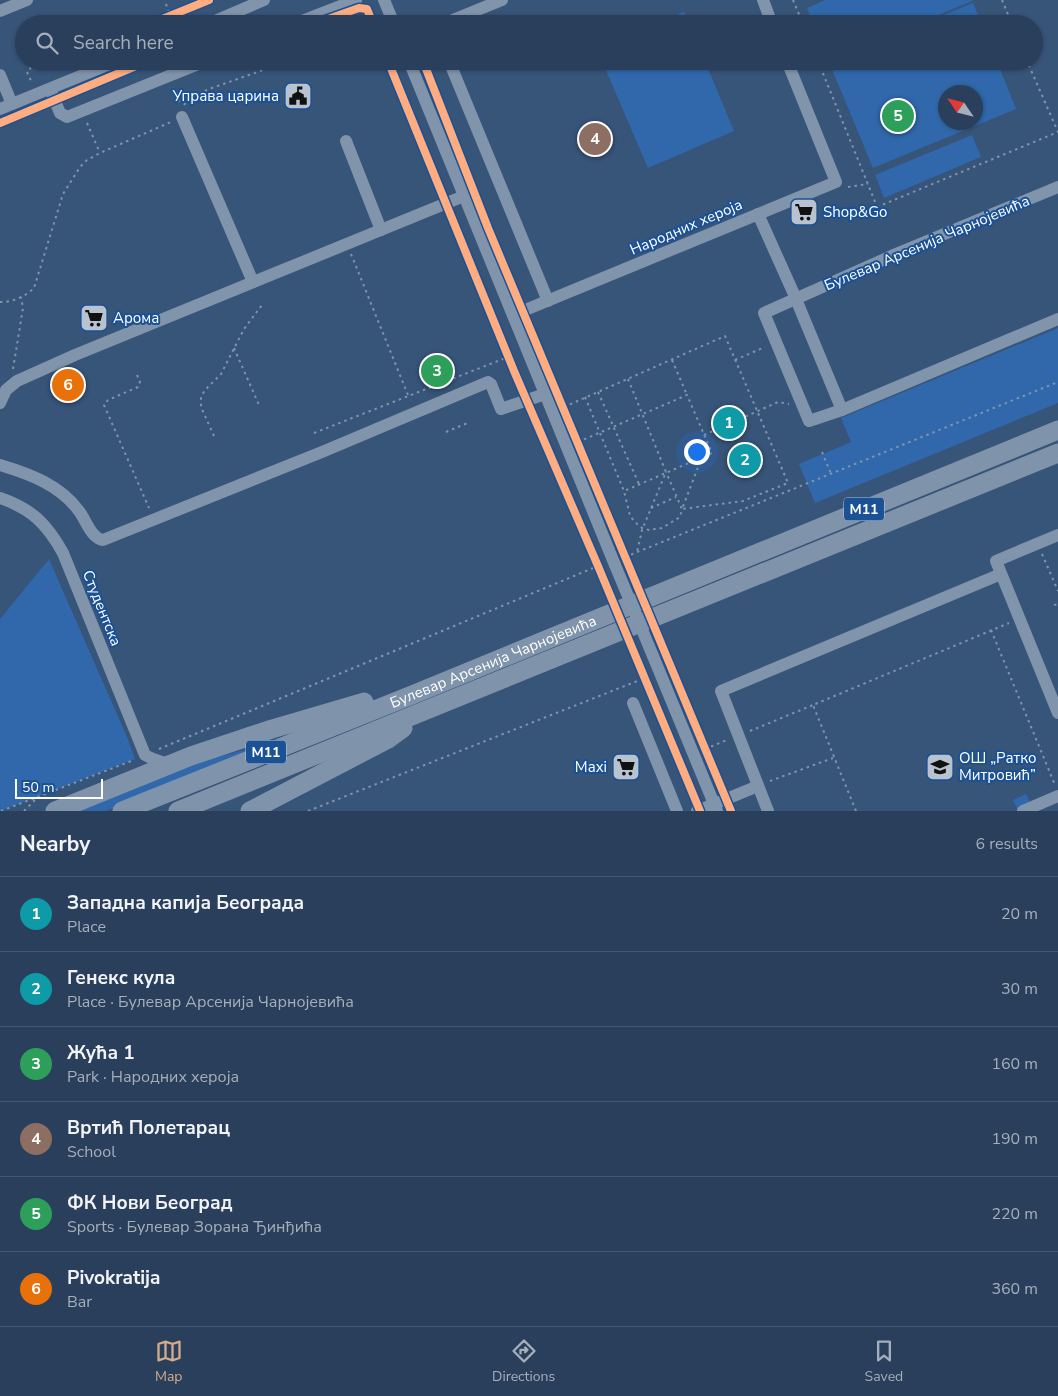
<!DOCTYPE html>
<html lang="en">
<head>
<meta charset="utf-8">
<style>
	body { margin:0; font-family:"Nunito Sans",sans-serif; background:#314661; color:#f1f3f6 }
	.compass { position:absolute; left:938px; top:85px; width:45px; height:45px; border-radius:50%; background:#293f5b; box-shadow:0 1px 4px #0004; rotate:305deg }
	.scale { position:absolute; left:15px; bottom:12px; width:88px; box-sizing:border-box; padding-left:5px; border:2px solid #fff; border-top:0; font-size:14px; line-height:18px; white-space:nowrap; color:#fff; -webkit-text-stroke:4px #1b5195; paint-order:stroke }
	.you { position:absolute; left:696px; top:451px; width:18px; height:18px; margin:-12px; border:4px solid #fff; border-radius:50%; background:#1a73e8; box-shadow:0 0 0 8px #1a73e833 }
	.badge { display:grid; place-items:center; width:32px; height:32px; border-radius:50%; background:#d6ab8b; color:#fff; font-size:16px; font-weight:700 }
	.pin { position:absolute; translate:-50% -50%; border:2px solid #fff; box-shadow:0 1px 5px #0006 }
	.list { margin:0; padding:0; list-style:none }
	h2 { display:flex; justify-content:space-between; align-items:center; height:65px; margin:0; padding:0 20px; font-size:21px }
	h2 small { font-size:16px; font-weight:400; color:#a5afbb }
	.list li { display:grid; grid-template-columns:32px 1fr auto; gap:15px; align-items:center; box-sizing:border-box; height:75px; padding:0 20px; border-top:1px solid #455871 }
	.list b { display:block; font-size:19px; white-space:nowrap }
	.list p { margin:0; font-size:16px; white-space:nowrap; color:#a5afbb }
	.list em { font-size:16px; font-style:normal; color:#a5afbb }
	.icon { flex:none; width:28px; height:28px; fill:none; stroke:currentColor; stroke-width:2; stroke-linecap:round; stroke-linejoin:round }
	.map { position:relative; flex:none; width:1058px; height:811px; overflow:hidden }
	.search { position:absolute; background:#293f5b; box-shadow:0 1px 4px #0004; left:15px; right:15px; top:15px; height:55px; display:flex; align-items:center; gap:12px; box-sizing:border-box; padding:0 18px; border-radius:28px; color:#a5afbb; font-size:19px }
	.sheet { height:515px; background:#293f5b }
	nav { display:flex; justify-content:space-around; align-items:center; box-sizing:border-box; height:70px; border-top:1px solid #455871; background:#293f5b; font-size:14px; color:#a5afbb }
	nav a { display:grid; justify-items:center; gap:2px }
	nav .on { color:#d6ab8b }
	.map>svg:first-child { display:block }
</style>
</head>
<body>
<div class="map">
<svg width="1058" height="811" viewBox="0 0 1058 811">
	<rect width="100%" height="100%" fill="#375479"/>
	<!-- green -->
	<g fill="#3068ab" fill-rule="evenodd">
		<path d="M825,0H972V1L917,24H814L807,8Z"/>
		<path d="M973,3L982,24H922Z"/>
		<path d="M684,12L689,24H655L683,12Z"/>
		<path d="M602,61H705L734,131L648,168Z"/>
		<path d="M997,61L1016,109L873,168L829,62ZM946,92H976V122H946Z"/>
		<path d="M972,135L981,157L884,198L875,175Z"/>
		<path d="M1058,328V403L815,503L799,464L851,442L841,418Z"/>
		<path d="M49,559L127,737L135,759L0,811V619Z"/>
		<path d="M268,746L106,811H78L202,761L240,751Z"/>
		<path d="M1026,794L1032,806L1018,811L1013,800Z"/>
	</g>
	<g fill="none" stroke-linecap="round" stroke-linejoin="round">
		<!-- path -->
		<g stroke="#8094ab" stroke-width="2" stroke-dasharray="2.5 4" stroke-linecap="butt">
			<path d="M196,0L198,5"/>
			<path d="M793,0L803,24"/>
			<path d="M1002,0L1012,24"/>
			<path d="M166,4L170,16"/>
			<path d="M136,16L140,24"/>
			<path d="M28,61L31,71"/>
			<path d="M257,61L261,71"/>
			<path d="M818,61L882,219"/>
			<path d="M27,72L32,83"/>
			<path d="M173,88L180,104"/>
			<path d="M184,105L189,98L209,89L289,61"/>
			<path d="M87,123L100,153"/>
			<path d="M848,187L868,184"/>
			<path d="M877,207L1058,132L1027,61"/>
			<path d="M351,254L408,395"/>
			<path d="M0,302C11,303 26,296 34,288L63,194L80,167L87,160L100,153L171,122"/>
			<path d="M234,348L259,405"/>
			<path d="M672,360L687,395"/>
			<path d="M735,360L765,347"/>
			<path d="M13,369L23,308L21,297"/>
			<path d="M137,375L140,382L138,387L108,400L104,405L149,508"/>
			<path d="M628,379L666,472L642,530L637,552"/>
			<path d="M598,392L639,484"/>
			<path d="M585,397L624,491L630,516L635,522L642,528L649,530L662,528L680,517L682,509L666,472"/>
			<path d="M564,407L725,336L788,483L743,501L682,509L702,457"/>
			<path d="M446,432L470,422"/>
			<path d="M314,433L508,357"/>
			<path d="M704,435L778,402L789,404"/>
			<path d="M214,436L201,407V397L205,390L221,374L244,329L262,305"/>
			<path d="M578,442L687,395L712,453L624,491"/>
			<path d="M822,452L831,474"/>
			<path d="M651,508L676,497"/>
			<path d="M1042,554L1058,591"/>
			<path d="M625,557L1058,382"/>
			<path d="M1054,605L1058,604"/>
			<path d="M991,630L1055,785"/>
			<path d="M750,731L813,705"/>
			<path d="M159,749L598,566"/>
			<path d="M705,749L727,740"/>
			<path d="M770,781L833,758"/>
			<path d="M1,811L134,760"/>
			<path d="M24,811L37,798"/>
			<path d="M308,811L645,678"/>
			<path d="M856,811L813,705L1009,623"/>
		</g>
		<!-- minor -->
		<g stroke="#8094ab" stroke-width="12">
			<path d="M384,0L394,24"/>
			<path d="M763,0L772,24"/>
			<path d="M0,11L27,0"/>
			<path d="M208,24L264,0"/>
			<path d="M294,24L356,0"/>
			<path d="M443,24L502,0"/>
			<path d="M409,61L615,565"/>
			<path d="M449,61L548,301"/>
			<path d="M0,75L12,104"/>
			<path d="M50,89L60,113L67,117L206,61"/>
			<path d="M0,109L117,61"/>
			<path d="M182,117L253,282"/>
			<path d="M346,141L381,230"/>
			<path d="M1058,187L896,254L764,313L809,421L842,410L1058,319"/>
			<path d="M758,214L793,292L842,410"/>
			<path d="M513,315L836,182L787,61"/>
			<path d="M0,403L6,390L17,381L75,355L464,196"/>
			<path d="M0,465C30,474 60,485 79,511C86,520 91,538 103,540L322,452L488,382L491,384L501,409L545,394"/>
			<path d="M0,498C32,509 47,524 63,553L145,755L153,759L170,765"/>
			<path d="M1058,535L996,561L1058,713"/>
			<path d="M653,656L717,811"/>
			<path d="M633,703L677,811"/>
			<path d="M697,811L758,786"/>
			<path d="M768,811L721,691L1001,574"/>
			<path d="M1023,811L1058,796"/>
		</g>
		<!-- highway -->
		<g stroke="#7f93ab" stroke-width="19">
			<path d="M55,811L191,756L272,729L364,702"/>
			<path id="s1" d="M122,811L412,695L1058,430"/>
			<path d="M178,811L1058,453"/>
			<path d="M250,811L388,739L403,728"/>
		</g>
		<!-- minor-bridge -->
		<path stroke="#8094ab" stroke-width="12" d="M615,565L653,656"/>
		<defs>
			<g id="cycleway">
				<path d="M150,24L209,0"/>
				<path d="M314,24L359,8L367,9L373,24"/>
				<path d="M388,61L514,371L598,566L700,811"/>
				<path d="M423,61L488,228L731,811"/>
				<path d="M0,123L148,61"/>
			</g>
		</defs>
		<!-- cycleway casing -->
		<use href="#cycleway" stroke="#1b5195" stroke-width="11"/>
		<!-- cycleway -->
		<use href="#cycleway" stroke="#ffac80" stroke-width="8"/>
	</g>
	<!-- icons -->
	<defs>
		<symbol id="civic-square" viewBox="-11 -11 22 22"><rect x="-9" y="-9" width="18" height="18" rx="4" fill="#b9c3d0" stroke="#1b5195"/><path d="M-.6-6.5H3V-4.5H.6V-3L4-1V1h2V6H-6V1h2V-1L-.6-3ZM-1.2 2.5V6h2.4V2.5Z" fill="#111"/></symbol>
		<symbol id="supermarket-square" viewBox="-11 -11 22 22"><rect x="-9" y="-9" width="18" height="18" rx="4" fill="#b9c3d0" stroke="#1b5195"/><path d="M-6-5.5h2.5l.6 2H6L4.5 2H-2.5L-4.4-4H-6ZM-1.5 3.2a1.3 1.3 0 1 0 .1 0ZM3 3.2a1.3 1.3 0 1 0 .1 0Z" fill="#111"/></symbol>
		<symbol id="school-square" viewBox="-11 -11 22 22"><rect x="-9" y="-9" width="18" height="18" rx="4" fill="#b9c3d0" stroke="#1b5195"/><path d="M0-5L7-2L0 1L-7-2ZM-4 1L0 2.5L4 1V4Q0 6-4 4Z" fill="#111"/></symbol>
	</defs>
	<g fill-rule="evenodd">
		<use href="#civic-square" x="282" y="80" width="32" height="32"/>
		<use href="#supermarket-square" x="788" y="196" width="32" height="32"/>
		<use href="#supermarket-square" x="78" y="302" width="32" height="32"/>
		<use href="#supermarket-square" x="610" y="751" width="32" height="32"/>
		<use href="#school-square" x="924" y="751" width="32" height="32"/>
	</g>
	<g text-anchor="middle" stroke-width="4" stroke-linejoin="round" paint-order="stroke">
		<!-- shield labels -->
		<g fill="#1b5195" stroke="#bbcbdf" stroke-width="1">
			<rect x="844" y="497.5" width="40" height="23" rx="4"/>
			<rect x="246" y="740.5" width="40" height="23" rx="4"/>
		</g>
		<g font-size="14" font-weight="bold" fill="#fff">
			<text x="864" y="514">M11</text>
			<text x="266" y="757">M11</text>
		</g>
		<!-- poi labels -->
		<g font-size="15" fill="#fff" stroke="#1b5195" text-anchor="start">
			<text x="279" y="101" text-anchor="end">Управа царина</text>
			<text x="823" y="217">Shop&amp;Go</text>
			<text x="113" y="323">Арома</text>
			<text x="959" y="763">ОШ „Ратко<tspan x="959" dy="17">Митровић”</tspan></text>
			<text x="607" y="772" text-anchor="end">Maxi</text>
		</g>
		<!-- street labels -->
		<g font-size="15" fill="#fff" stroke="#1b5195">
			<text transform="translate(686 227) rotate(-23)" y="5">Народних хероја</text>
			<text transform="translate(927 243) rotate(-23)" y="5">Булевар Арсенија Чарнојевића</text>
			<text transform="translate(102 608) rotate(68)" y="5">Студентска</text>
			<text dy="5" stroke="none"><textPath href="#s1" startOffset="400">Булевар Арсенија Чарнојевића</textPath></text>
		</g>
	</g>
</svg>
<svg class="compass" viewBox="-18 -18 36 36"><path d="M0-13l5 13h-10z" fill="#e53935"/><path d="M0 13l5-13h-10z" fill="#a5afbb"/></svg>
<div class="scale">50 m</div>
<div class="you"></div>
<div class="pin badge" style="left:729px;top:423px;background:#0f9aa8">1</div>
<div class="pin badge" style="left:745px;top:460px;background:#0f9aa8">2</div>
<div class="pin badge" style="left:437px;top:371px;background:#2e9e5b">3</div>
<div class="pin badge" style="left:595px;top:139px;background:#8d6e63">4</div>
<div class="pin badge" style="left:898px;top:116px;background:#2e9e5b">5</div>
<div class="pin badge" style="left:68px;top:385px;background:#e8710a">6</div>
<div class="search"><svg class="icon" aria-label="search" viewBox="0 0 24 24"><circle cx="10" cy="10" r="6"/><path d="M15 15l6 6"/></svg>Search here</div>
</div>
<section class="sheet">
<h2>Nearby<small>6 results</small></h2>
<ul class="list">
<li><span class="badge" style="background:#0f9aa8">1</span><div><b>Западна капија Београда</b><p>Place</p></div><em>20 m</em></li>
<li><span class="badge" style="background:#0f9aa8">2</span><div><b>Генекс кула</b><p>Place · Булевар Арсенија Чарнојевића</p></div><em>30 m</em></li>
<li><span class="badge" style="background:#2e9e5b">3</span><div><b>Жућа 1</b><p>Park · Народних хероја</p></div><em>160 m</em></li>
<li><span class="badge" style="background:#8d6e63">4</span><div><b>Вртић Полетарац</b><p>School</p></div><em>190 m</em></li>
<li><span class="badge" style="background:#2e9e5b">5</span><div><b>ФК Нови Београд</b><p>Sports · Булевар Зорана Ђинђића</p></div><em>220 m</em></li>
<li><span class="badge" style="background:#e8710a">6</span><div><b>Pivokratija</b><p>Bar</p></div><em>360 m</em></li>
</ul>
</section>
<nav>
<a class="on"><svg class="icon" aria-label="map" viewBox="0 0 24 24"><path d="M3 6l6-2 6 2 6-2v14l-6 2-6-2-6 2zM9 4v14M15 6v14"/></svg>Map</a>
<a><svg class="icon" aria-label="directions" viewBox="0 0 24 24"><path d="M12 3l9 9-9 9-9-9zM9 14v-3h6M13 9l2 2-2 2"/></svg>Directions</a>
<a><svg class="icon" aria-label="saved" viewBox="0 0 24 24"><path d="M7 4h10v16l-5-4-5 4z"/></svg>Saved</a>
</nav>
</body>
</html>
